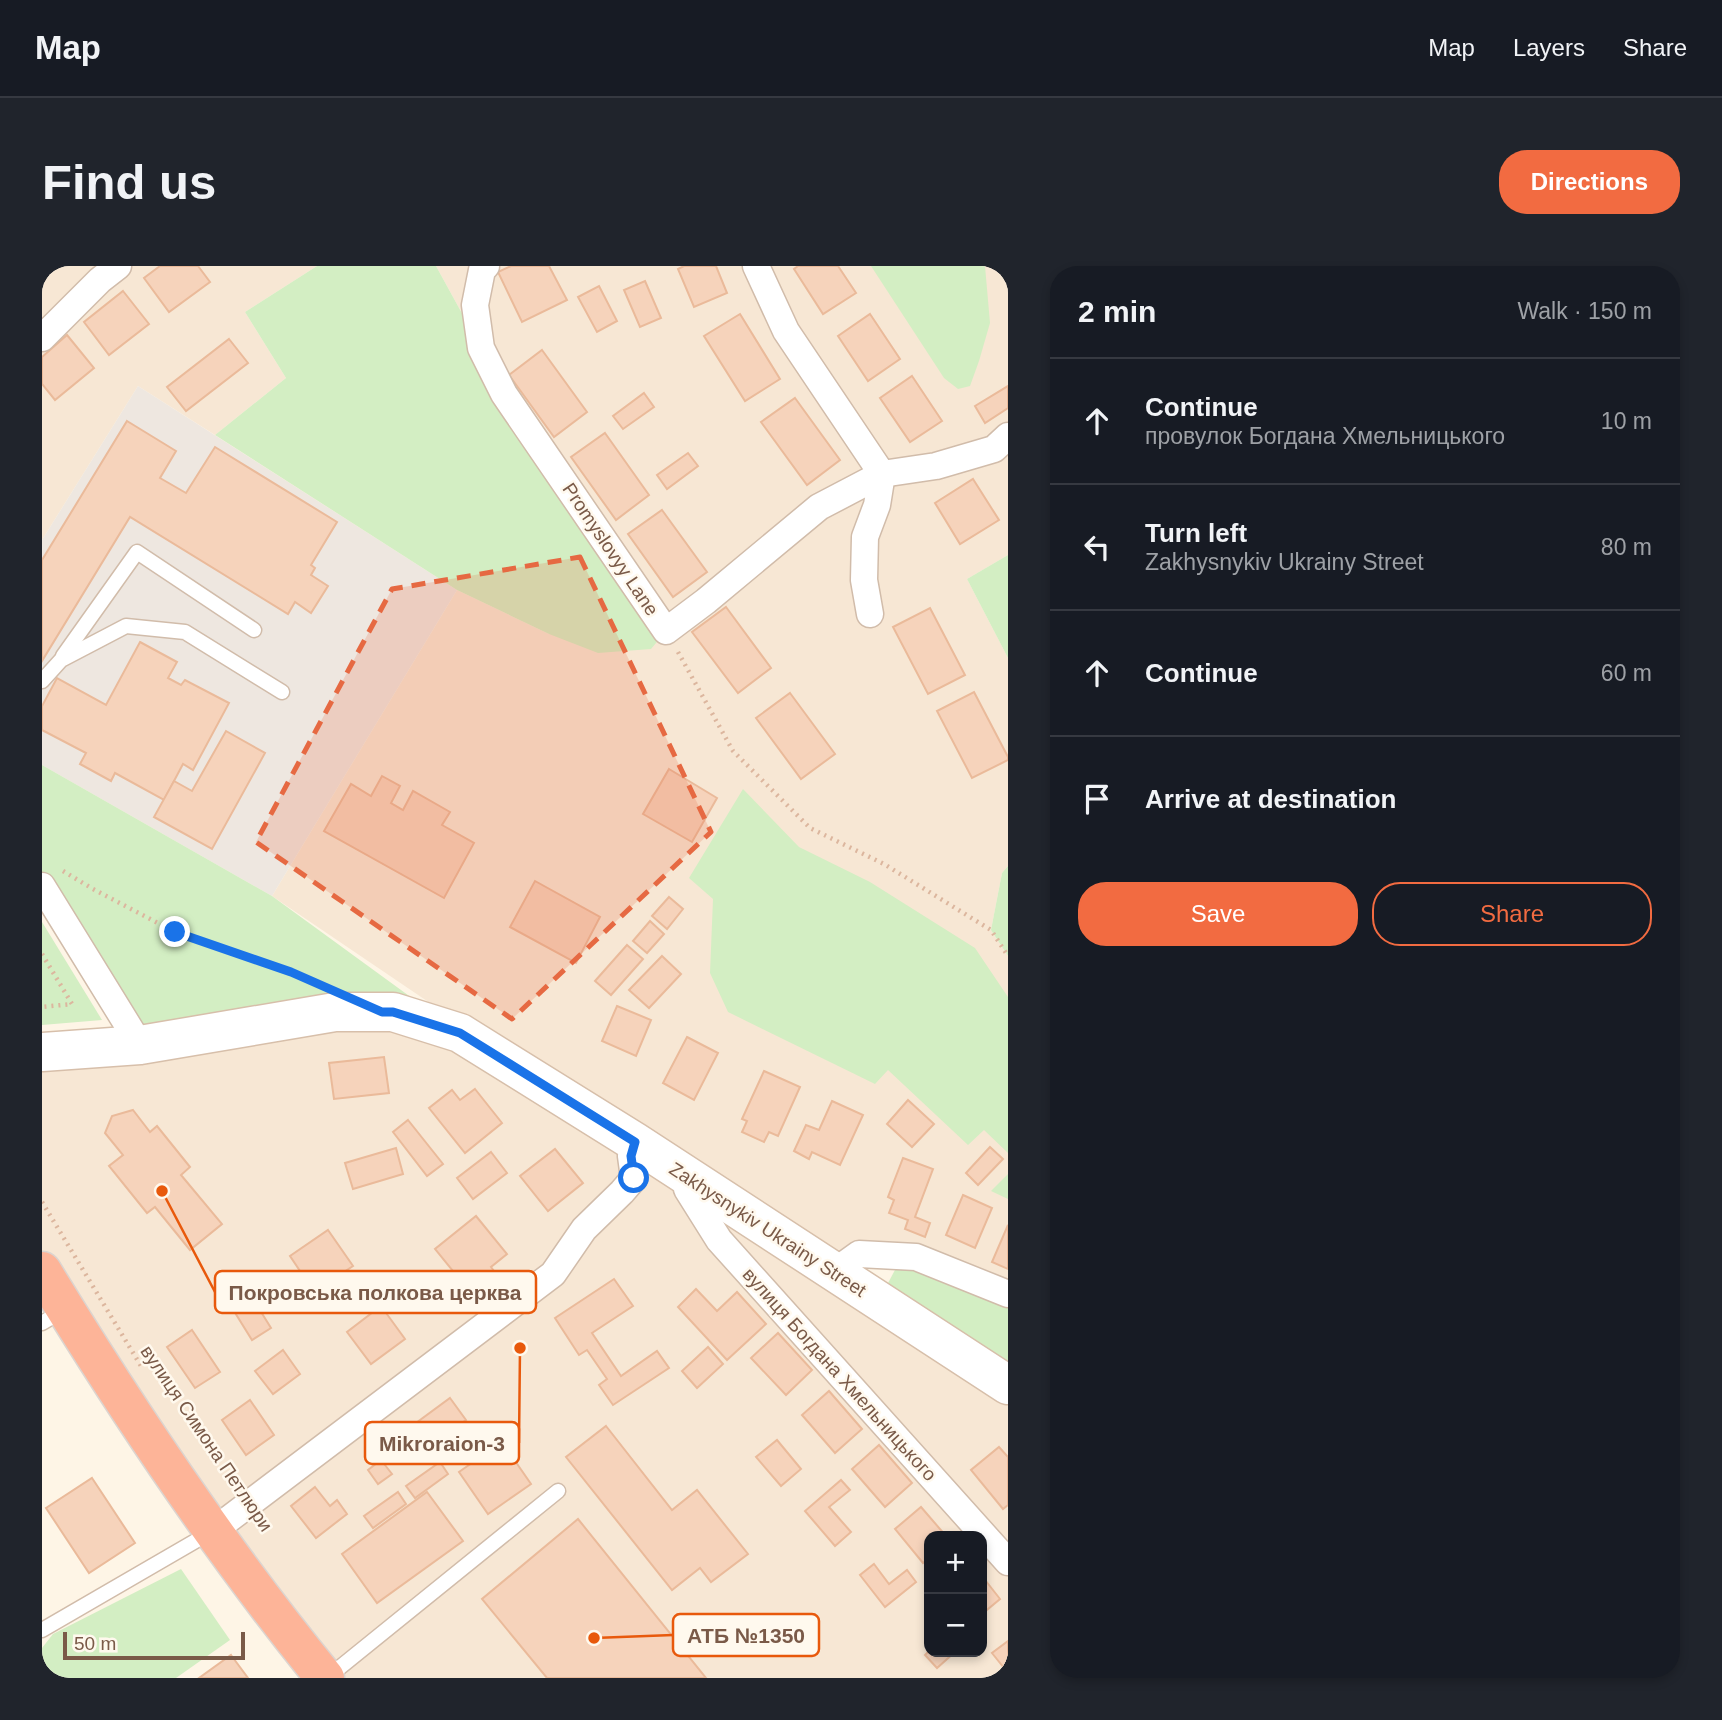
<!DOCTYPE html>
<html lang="en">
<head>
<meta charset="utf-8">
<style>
	body { margin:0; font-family:Arial,sans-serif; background:#20242c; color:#f1f3f6 }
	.controls { position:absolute; right:21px; bottom:21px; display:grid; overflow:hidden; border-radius:14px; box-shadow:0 4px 10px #0003 }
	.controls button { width:63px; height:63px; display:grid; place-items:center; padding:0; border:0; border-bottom:2px solid #363941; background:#171b24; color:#f1f3f6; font:35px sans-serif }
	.scale { position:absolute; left:21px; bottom:18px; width:182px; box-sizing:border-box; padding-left:7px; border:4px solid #7a5a48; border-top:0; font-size:19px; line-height:24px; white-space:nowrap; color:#7a5a48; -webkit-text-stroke:5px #fff9ee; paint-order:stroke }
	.stop { position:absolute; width:21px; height:21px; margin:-16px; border:5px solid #1a73e8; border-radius:50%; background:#fff }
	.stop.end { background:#1a73e8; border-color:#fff; box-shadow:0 2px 7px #0008 }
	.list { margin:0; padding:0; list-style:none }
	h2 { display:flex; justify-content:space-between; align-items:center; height:91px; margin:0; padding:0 28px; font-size:30px }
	h2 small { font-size:23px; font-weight:400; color:#9ea1a6 }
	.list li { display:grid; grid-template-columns:46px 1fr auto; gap:21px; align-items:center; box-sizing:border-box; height:126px; padding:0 28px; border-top:2px solid #363941 }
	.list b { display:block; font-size:26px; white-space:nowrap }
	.list p { margin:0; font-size:23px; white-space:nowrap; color:#9ea1a6 }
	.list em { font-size:23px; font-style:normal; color:#9ea1a6 }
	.actions { display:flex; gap:14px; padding:21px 28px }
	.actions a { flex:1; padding:16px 0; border:2px solid #f26b41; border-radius:28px; text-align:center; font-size:24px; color:#f26b41 }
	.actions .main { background:#f26b41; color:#fff }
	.icon { flex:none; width:38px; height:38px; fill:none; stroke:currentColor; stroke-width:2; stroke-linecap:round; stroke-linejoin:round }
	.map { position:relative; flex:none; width:966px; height:1412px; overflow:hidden; border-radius:28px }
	header { display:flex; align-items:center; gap:42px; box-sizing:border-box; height:98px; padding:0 35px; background:#171b24; border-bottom:2px solid #363941 }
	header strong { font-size:33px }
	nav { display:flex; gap:38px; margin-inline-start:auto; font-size:24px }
	.intro { display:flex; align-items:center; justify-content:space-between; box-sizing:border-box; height:168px; padding:0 42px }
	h1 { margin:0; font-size:49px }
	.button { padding:18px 32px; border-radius:28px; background:#f26b41; color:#fff; font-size:24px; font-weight:700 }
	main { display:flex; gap:42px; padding:0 42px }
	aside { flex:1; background:#171b24; border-radius:28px; box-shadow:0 4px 10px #0003 }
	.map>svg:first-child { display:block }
</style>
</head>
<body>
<header>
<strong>Map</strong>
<nav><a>Map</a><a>Layers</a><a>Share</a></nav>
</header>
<div class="intro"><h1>Find us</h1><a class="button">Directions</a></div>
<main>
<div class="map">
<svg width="966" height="1412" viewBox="0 0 966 1412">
	<rect width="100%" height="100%" fill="#fef5e6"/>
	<!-- residential -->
	<g fill="#f7e7d4" fill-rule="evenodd">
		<path d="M0,0H275L203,46L244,112L173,169L96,120L0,274Z"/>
		<path d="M394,0H966V289L925,313L966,392V600L960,607L949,664L966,690V1028L874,991L792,1006L966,1119V1412H283L0,1005V797L339,745L571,861L230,630L415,324L507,368L439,82ZM887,1270H940V1386H887Z"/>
	</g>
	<!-- industrial -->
	<path fill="#eee7e0" d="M96,120L415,324L230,630L0,499V274Z"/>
	<!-- green -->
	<g fill="#d3eec3">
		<path d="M275,0H394L439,82L624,365L609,383L556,387L507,368L415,324L173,169L244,112L203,46Z"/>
		<path d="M829,0H943L948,57L937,95L928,120L916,123L902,112Z"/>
		<path d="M966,289V392L925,313Z"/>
		<path d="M0,499L230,630L418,767L351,746L98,779L0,620Z"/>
		<path d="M701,523L757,581L828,616L933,682L966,731V887L942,864L926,879L846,804L833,818L686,746L668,707L671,633L647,612Z"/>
		<path d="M966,600V690L949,664L960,607Z"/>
		<path d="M0,656L60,754L0,759Z"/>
		<path d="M966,908V933L949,925Z"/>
		<path d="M874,991L966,1028V1119L845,1019L854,1002Z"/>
		<path d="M139,1303L188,1374L134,1412H0V1382L11,1368Z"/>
	</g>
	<!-- building -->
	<g fill="#f6d3bb" stroke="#eaba9a" stroke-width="2">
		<path d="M118,0H156L168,16L127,46L102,12Z"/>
		<path d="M469,0H507L525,34L480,56L456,6Z"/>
		<path d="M642,0H674L685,27L652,41L636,3Z"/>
		<path d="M756,0H796L814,27L781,48L752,3Z"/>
		<path d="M603,15L619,52L598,61L582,24Z"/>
		<path d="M557,20L575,55L555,66L536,31Z"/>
		<path d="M81,25L107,58L67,89L42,56Z"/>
		<path d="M698,48L738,113L703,135L662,70Z"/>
		<path d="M828,48L858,93L826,115L796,70Z"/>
		<path d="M25,69L52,102L13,134L0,118V91Z"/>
		<path d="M187,73L206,97L144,145L125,121Z"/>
		<path d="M500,84L545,146L512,171L467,109Z"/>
		<path d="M870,110L900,155L868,176L838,132Z"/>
		<path d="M966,120V142L943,157L933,140Z"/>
		<path d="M602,127L612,141L581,163L571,150Z"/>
		<path d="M753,132L798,194L765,219L719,156Z"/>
		<path d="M85,155L134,185L118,212L144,227L173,181L295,256L269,299L273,302L269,309L286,320L269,347L253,336L246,348L88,251L0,395V294Z"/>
		<path d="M563,167L607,229L574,254L529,191Z"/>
		<path d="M646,187L656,200L625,223L615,209Z"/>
		<path d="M931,213L957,254L918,278L893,237Z"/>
		<path d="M620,244L665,306L631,331L586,268Z"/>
		<path d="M684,341L729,402L696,427L650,366Z"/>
		<path d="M888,342L923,409L886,428L851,361Z"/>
		<path d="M98,376L135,396L126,412L139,419L143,414L187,437L151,504L141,498L122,534L73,507L69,515L38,498L44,487L0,464V440L15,412L64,439Z"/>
		<path d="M932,426L966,491V494L930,512L895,445Z"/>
		<path d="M748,427L793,488L759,513L714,452Z"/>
		<path d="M184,465L223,487L170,583L112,551L132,515L150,525Z"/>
		<path d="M627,503L675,532L650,576L601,548Z"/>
		<path d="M340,510L358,520L349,537L361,544L371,525L408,546L400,559L432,577L402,632L282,565L309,518L329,530Z"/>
		<path d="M493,615L558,651L534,697L468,661Z"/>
		<path d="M627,631L641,643L625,663L610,650Z"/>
		<path d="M608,655L622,668L605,687L591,675Z"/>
		<path d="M585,679L601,693L569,729L553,715Z"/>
		<path d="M620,690L639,708L607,742L587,724Z"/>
		<path d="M575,740L609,754L594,790L560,775Z"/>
		<path d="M645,771L676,787L652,834L621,817Z"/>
		<path d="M342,791L347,827L292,833L287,797Z"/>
		<path d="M722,805L758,821L736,870L727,866L722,876L700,866L705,855L700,853Z"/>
		<path d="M433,823L460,857L423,887L387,842L410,824L418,834Z"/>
		<path d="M866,834L892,858L870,881L845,858Z"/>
		<path d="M790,835L821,849L798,899L770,886L767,893L752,885L764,859L777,864Z"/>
		<path d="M91,844L108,866L115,860L148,901L139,909L180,958L148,984L113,941L105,947L67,900L81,889L63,867L70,850Z"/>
		<path d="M366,854L401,898L385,910L351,866Z"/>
		<path d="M948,881L961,893L936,919L924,907Z"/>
		<path d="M354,882L361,908L311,923L303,897Z"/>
		<path d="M513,883L541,917L506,945L478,910Z"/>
		<path d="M449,886L465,907L431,933L415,912Z"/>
		<path d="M861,892L891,903L873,951L888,957L883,971L863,963L866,954L847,947L852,934L846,931Z"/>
		<path d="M921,929L950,942L933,982L904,969Z"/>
		<path d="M434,950L465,988L449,1001L455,1009L442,1019L436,1011L424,1021L393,983Z"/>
		<path d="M966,959V1003L950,996Z"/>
		<path d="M286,964L311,1000L272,1026L248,990Z"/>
		<path d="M572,1013L591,1040L550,1067L579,1110L615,1085L627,1102L571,1139L557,1119L565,1113L545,1084L537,1089L513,1052Z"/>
		<path d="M654,1023L675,1045L695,1026L724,1058L685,1094L636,1041Z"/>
		<path d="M206,1025L229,1062L210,1074L187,1037Z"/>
		<path d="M339,1040L363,1073L329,1098L305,1066Z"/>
		<path d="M150,1064L178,1106L153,1122L125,1081Z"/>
		<path d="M736,1067L770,1104L744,1129L709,1092Z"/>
		<path d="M666,1081L681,1098L655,1122L640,1105Z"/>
		<path d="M241,1084L258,1108L231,1128L213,1105Z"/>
		<path d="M787,1125L820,1163L793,1187L760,1149Z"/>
		<path d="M408,1132L424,1154L389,1179L374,1157Z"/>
		<path d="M208,1134L232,1169L204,1189L180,1154Z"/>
		<path d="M564,1160L630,1244L655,1224L706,1288L669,1316L658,1302L630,1324L524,1191Z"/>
		<path d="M735,1174L759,1203L739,1220L714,1191Z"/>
		<path d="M460,1176L489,1218L446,1248L417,1206Z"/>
		<path d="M837,1179L870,1217L843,1241L810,1203Z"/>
		<path d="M957,1181L966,1191V1239L961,1243L929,1204Z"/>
		<path d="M339,1194L350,1208L336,1218L326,1204Z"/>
		<path d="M398,1196L406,1208L373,1232L364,1220Z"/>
		<path d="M50,1212L93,1277L47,1307L4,1242Z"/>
		<path d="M799,1214L808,1224L787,1241L809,1266L793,1280L763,1245Z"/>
		<path d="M273,1221L288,1240L295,1234L305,1248L274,1272L249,1240Z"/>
		<path d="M356,1226L364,1238L331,1262L322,1250Z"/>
		<path d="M385,1226L421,1275L335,1337L300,1288Z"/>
		<path d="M879,1241L904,1270H887V1292L881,1297L853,1263Z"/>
		<path d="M536,1253L664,1412H505L440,1333Z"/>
		<path d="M832,1298L847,1318L865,1304L874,1316L843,1341L818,1309Z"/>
		<path d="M940,1310L958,1333L940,1348Z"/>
		<path d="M966,1375V1407L950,1387Z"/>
		<path d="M887,1385V1386H913L895,1402L883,1389Z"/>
		<path d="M189,1389L206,1412H157Z"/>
	</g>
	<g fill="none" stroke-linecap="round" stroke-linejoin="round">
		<defs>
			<g id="lane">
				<path d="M21,390L95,286L212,364"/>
				<path d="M0,415L19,394L84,360L143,366L240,426"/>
				<path d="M0,1057L22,1044"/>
				<path d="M0,1364L169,1266"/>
				<path d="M286,1411L516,1225"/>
			</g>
			<g id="street">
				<path d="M444,0L440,4L433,39L439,82L462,128L624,365L664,335L777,241L840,208L894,200L952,183L966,170"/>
				<path d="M714,0L744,65L840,208"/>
				<path d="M0,72L58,14L76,0"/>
				<path d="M828,348L822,314L823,271L835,239L840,208"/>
				<path d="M0,620L98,779"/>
				<path d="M647,911L645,923L677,974L966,1296"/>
				<path d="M792,1006L817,988L874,991L966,1028"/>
				<path d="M171,1265L511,1008L542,963L580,926L592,912L589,890L593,876"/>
			</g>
			<path id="secondary" d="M0,786L98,779L293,746H351L418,767L593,876L966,1119"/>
			<path id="highway" d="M0,1005C86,1146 178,1284 283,1412"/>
		</defs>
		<!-- lane casing -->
		<use href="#lane" stroke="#d1bcaa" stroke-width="17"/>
		<!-- street casing -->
		<use href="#street" stroke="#d1bcaa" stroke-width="29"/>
		<!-- secondary casing -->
		<use href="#secondary" stroke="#d7bfaa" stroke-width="41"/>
		<!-- highway casing -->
		<use href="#highway" stroke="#dcd4cf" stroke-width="41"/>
		<!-- path -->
		<g stroke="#dcb69e" stroke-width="4.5" stroke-dasharray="2 5" stroke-linecap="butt">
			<path d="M636,386L691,485L768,562L842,598L949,664L966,690"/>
			<path d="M21,605L51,623L133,666L249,706L275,717"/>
			<path d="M0,688L30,738L0,741"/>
			<path d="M0,936L99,1100"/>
		</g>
		<!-- lane -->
		<use href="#lane" stroke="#fff" stroke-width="14"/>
		<!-- street -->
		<use href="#street" stroke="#fff" stroke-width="26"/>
		<!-- secondary -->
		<use href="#secondary" stroke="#fff" stroke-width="38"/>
		<!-- highway -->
		<use href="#highway" stroke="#fdb498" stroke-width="38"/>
	</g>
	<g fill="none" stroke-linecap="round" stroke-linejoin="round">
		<!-- route -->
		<path stroke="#1a73e8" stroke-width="9" d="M133,666L249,706L340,746H351L418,767L593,876L589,890L592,912"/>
	</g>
	<!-- marked area -->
	<path fill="#e66942" fill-opacity="0.2" stroke="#e66942" stroke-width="5" stroke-dasharray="14 9" stroke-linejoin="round" d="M538,291L669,566L470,753L214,576L350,323Z"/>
	<g text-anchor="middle" stroke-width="5" stroke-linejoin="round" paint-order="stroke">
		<!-- street labels -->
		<g font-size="19" fill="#7a5a48" stroke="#fff9ee">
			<text transform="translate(569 283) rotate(56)" y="7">Promyslovyy Lane</text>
			<text transform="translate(726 963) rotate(33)" y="7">Zakhysnykiv Ukrainy Street</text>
			<text transform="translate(798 1108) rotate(48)" y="7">вулиця Богдана Хмельницького</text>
			<text transform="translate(165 1172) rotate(56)" y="7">вулиця Симона Петлюри</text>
		</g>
	</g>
	<!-- callouts -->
	<path fill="none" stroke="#e8590c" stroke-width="2.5" d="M120 925L173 1026M478 1082L477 1177M552 1372L631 1369"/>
	<g fill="#e8590c" stroke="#fff9ee" stroke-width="2.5">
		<circle cx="120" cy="925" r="7"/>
		<circle cx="478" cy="1082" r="7"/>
		<circle cx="552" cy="1372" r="7"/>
	</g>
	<g fill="#fff9ee" stroke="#e8590c" stroke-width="2.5">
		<rect x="173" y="1005" width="321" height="42" rx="7"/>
		<rect x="323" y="1156" width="154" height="42" rx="7"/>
		<rect x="631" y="1348" width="146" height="42" rx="7"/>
	</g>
	<g font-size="21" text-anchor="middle" font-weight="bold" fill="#7a5a48">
		<text x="333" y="1034">Покровська полкова церква</text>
		<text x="400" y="1185">Mikroraion-3</text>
		<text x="704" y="1377">АТБ №1350</text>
	</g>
</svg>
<div class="controls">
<button>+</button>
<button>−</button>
</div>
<div class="scale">50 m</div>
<div class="stop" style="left:592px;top:912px"></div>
<div class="stop end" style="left:133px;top:666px"></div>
</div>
<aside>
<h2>2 min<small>Walk · 150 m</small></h2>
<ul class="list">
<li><svg class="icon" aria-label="ahead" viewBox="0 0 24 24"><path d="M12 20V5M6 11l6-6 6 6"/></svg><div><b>Continue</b><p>провулок Богдана Хмельницького</p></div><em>10 m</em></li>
<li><svg class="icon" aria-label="left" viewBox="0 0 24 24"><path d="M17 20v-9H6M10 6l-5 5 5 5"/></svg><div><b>Turn left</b><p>Zakhysnykiv Ukrainy Street</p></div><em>80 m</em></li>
<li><svg class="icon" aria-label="ahead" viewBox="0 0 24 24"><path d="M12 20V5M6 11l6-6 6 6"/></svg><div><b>Continue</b></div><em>60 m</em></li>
<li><svg class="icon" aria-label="arrive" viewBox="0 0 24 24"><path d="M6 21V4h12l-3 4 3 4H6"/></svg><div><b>Arrive at destination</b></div></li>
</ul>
<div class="actions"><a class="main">Save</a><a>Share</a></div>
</aside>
</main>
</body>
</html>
